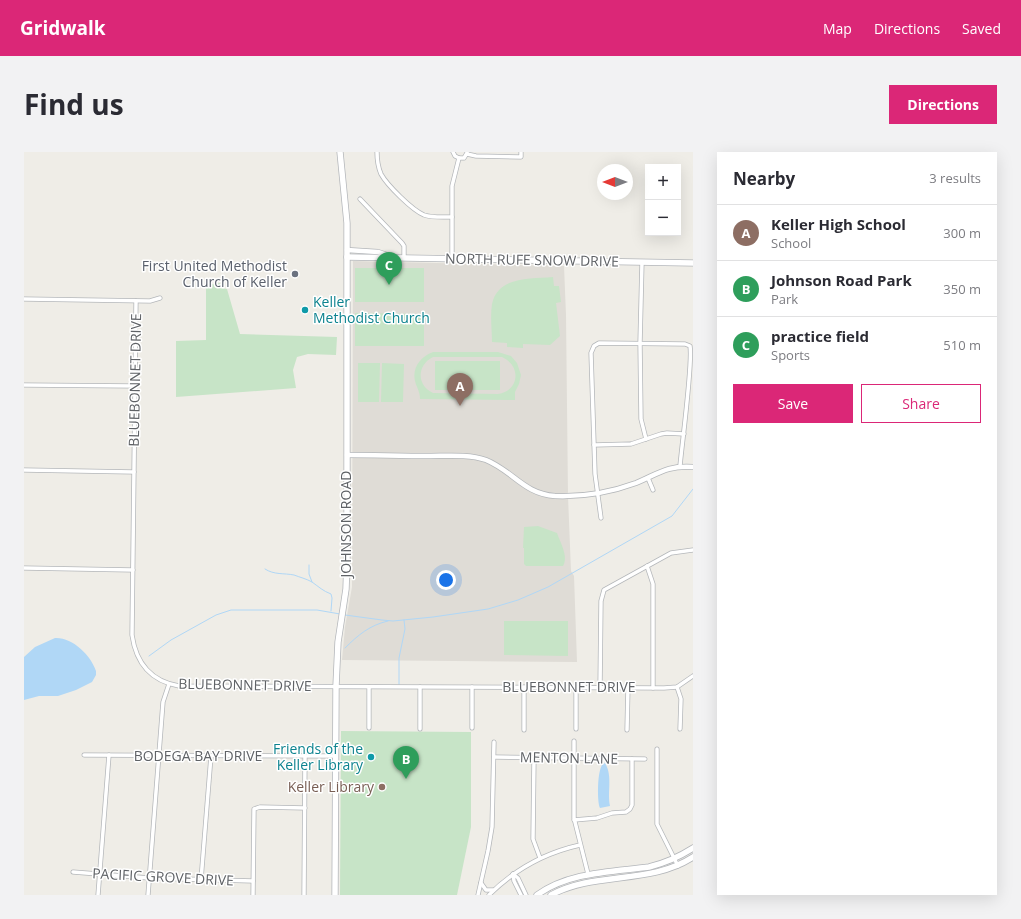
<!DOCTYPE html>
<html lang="en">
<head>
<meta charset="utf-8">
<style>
	body { margin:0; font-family:"Open Sans",sans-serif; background:#f2f2f3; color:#2b2b33 }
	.controls { position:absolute; right:12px; top:12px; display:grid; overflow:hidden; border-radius:0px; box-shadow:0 4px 16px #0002 }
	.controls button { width:36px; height:36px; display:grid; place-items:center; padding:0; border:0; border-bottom:1px solid #e1e1e2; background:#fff; color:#2b2b33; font:20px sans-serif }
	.compass { position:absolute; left:573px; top:12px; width:36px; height:36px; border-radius:50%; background:#fff; box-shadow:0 4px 16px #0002; rotate:270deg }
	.you { position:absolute; left:422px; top:428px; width:14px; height:14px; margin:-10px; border:3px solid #fff; border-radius:50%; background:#1a73e8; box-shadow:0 0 0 6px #1a73e833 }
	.badge { display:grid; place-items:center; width:26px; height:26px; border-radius:50%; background:#db2777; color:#fff; font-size:13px; font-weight:700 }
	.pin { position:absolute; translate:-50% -33px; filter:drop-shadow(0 1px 2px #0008) }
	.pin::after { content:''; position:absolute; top:21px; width:14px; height:12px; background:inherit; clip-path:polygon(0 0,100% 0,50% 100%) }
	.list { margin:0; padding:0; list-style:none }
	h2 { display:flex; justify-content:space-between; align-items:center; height:52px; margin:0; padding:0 16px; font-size:17px }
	h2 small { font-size:13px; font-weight:400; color:#7c7c81 }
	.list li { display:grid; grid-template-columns:26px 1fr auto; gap:12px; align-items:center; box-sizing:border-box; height:56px; padding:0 16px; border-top:1px solid #e1e1e2 }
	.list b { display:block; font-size:15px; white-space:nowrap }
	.list p { margin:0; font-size:13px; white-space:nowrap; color:#7c7c81 }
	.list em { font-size:13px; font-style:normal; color:#7c7c81 }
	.actions { display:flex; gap:8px; padding:12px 16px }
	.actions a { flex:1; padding:9px 0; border:1px solid #db2777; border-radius:0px; text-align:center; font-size:14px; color:#db2777 }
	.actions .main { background:#db2777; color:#fff }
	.map { position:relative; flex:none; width:669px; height:743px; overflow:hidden; border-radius:0px }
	header { display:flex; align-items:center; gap:24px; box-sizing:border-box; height:56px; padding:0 20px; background:#db2777; color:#fff }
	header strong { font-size:19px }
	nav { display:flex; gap:22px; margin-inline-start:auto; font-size:14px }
	.intro { display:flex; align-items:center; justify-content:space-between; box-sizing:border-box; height:96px; padding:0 24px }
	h1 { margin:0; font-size:28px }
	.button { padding:10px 18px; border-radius:0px; background:#db2777; color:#fff; font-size:14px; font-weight:700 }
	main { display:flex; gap:24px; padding:0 24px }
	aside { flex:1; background:#fff; border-radius:0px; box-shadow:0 4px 16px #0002 }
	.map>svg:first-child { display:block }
</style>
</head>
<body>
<header>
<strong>Gridwalk</strong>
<nav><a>Map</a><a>Directions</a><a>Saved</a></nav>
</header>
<div class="intro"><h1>Find us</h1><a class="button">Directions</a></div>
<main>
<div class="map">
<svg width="669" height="743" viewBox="0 0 669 743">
	<rect width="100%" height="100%" fill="#efede7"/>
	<!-- education -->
	<path fill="#dfdcd6" d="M329,109L540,114L542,163L544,344L547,419L550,424L553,510L318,508L321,475L328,435Z"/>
	<!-- green -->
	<g fill="#c7e4c7" fill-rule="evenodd">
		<rect x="331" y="116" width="69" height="34"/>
		<path d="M529,125L530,134H535L537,150L532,151L536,184L526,193L499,192V196L483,195V191L468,190C468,178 466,165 468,152C474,124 506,127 529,125Z"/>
		<path d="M196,131L198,136L203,137L216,182L313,185L312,203L284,202L273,205L269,218L272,236L152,245V189L182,188V133Z"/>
		<path d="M331,161L400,162V194H331Z"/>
		<path d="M409,200H474L487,204L493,211L497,223L495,232L491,240V248L396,247C396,239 393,237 391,229C388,216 396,205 409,200ZM409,205H478C498,214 495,239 474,242L409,241C392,233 393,213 409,205Z"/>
		<rect x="411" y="209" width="65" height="29"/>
		<path d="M334,211H356L355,250H334Z"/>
		<path d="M358,211L380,212L379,250H357Z"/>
		<path d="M514,374L533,381C536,390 545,405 539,414H502L500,412V396H499L500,375Z"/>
		<path d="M480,469H544V504L480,503Z"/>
		<path d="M317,579L447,580V675L433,743H316Z"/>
	</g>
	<!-- water -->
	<g fill="#b0d7f6">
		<path d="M31,486C48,485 67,503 72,519V523L68,530L52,538L34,544H15L0,548V505L11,495Z"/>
		<path d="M581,611C589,624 583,640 586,654L576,656C573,650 573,617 579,612Z"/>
	</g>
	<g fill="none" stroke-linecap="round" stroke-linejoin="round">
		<!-- stream -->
		<g stroke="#b0d7f6" stroke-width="1">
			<path d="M285,413V422L288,430"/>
			<path d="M241,417C250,423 260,421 270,423C275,425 283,427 288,430C295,435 299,439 307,442L308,446L307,459"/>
			<path d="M321,463L358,468L369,469L409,465L464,457L494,448L524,435L648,364L669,337"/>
			<path d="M321,496C334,483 346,473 364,469"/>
			<path d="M125,504L147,488L192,463L207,458H293L316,462"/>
			<path d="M375,532V506L381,477L380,468"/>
		</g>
		<defs>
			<g id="minor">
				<path d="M353,0C353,8 354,15 357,22C363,33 388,58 400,63C409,66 419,65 428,65"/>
				<path d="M429,0L431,4L435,6H440L443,1"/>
				<path d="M443,2L452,4L497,5V0"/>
				<path d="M336,47L378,91L380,94V105"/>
				<path d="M428,106V34L435,6"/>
				<path d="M618,110L616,191L617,267L622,287"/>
				<path d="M0,147L126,149L136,146"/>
				<path d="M112,149L108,483C112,511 126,529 155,534L640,536L653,535L669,524"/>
				<path d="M0,233L111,234"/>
				<path d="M570,293L607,292L637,282L643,281L660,282"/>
				<path d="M0,318L110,320"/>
				<path d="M624,326L629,338"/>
				<path d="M577,366L571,322L567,201L570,194L575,191L661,192L666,194C669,211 658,291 656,314"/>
				<path d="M623,414L629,432V536"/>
				<path d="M0,416L109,418"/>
				<path d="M576,535L577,449L580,438L647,401L669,398"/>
				<path d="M653,535L657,547L656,577"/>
				<path d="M345,576V535"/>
				<path d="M448,576V535"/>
				<path d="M396,577V535"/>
				<path d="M552,577V535"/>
				<path d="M500,578V535"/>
				<path d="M603,578L604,535"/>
				<path d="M550,589V666L564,722"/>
				<path d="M633,597V672L654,714"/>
				<path d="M60,603L312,604"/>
				<path d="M470,605L621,607"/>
				<path d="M510,606L509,687L516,706"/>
				<path d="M550,668L573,666L588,661L602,660L606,657L608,653V607"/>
				<path d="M49,720L125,726L229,729"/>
				<path d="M489,722L494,726L502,743"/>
				<path d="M489,722L490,729L497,743"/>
				<path d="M177,728L187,604"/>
				<path d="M457,731L462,738H469"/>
				<path d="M74,743L85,603"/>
				<path d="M124,743L139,550L145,532"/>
				<path d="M229,743L230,657L236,655L281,656"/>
				<path d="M280,743L281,604"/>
				<path d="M454,743L464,699L468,675L470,590"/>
				<path d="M465,743C491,717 520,701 556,693"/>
			</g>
			<g id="tertiary">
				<path d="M323,98L354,100L369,105"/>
				<path d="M323,303C350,303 377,304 405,304C423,304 445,302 462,308C489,319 500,342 531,344C559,345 585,341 612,331C634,322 643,313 669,315"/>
			</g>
			<g id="secondary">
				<path d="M323,105L669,111"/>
				<path d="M311,743L312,534L314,490L322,437L323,407V71L316,0"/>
				<path d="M513,743C545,720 587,720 625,715C641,711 655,705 669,696"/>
				<path d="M527,743C571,719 626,733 669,705"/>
			</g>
		</defs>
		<!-- minor casing -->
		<use href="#minor" stroke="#b4b7ba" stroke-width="5"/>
		<!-- tertiary casing -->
		<use href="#tertiary" stroke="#b4b7ba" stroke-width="6"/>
		<!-- secondary casing -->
		<use href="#secondary" stroke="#b3b6ba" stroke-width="7"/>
		<!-- minor -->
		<use href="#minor" stroke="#fff" stroke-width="3.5"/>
		<!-- tertiary -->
		<use href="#tertiary" stroke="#fff" stroke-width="4.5"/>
		<!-- secondary -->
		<use href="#secondary" stroke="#fff" stroke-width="5.5"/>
	</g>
	<!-- markers -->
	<circle fill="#6b7280" stroke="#fff" stroke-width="1.5" cx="271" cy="122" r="4"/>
	<g fill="#0f9aa8" stroke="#fff" stroke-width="1.5">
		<circle cx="281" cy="158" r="4"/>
		<circle cx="347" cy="605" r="4"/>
	</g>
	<circle fill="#8d6e63" stroke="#fff" stroke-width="1.5" cx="358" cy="635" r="4"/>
	<g text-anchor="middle" stroke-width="3" stroke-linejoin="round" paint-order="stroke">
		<!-- street labels -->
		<g font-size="14" fill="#5f6266" stroke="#fff">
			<text transform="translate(508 108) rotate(1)" y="5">NORTH RUFE SNOW DRIVE</text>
			<text transform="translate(111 228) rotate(-89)" y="5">BLUEBONNET DRIVE</text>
			<text transform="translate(322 372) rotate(-90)" y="5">JOHNSON ROAD</text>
			<text transform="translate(221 533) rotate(1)" y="5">BLUEBONNET DRIVE</text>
			<text x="545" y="540">BLUEBONNET DRIVE</text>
			<text x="174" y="609">BODEGA BAY DRIVE</text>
			<text transform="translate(545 606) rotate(1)" y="5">MENTON LANE</text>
			<text transform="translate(139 725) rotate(3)" y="5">PACIFIC GROVE DRIVE</text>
		</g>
		<!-- worship labels -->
		<g font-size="14" fill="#5b616d" stroke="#fff" text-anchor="end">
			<text x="263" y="119">First United Methodist<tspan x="263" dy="16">Church of Keller</tspan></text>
		</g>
		<!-- culture labels -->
		<g font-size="14" fill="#0d838f" stroke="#fff" text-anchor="start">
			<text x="289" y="155">Keller<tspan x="289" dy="16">Methodist Church</tspan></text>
			<text x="339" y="602" text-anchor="end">Friends of the<tspan x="339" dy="16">Keller Library</tspan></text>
		</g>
		<!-- education labels -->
		<g font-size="14" fill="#785e54" stroke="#fff" text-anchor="end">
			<text x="350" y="640">Keller Library</text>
		</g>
	</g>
</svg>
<div class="controls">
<button>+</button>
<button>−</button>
</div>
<svg class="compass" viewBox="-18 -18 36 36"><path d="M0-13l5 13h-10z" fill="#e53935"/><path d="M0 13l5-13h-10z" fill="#7c7c81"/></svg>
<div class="you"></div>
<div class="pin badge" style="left:436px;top:254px;background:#8d6e63">A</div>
<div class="pin badge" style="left:382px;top:627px;background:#2e9e5b">B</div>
<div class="pin badge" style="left:365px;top:133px;background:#2e9e5b">C</div>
</div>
<aside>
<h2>Nearby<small>3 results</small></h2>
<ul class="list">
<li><span class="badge" style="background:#8d6e63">A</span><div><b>Keller High School</b><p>School</p></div><em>300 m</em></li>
<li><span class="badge" style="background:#2e9e5b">B</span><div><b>Johnson Road Park</b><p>Park</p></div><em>350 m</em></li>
<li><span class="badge" style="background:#2e9e5b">C</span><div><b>practice field</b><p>Sports</p></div><em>510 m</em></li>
</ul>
<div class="actions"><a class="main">Save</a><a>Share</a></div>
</aside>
</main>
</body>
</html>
